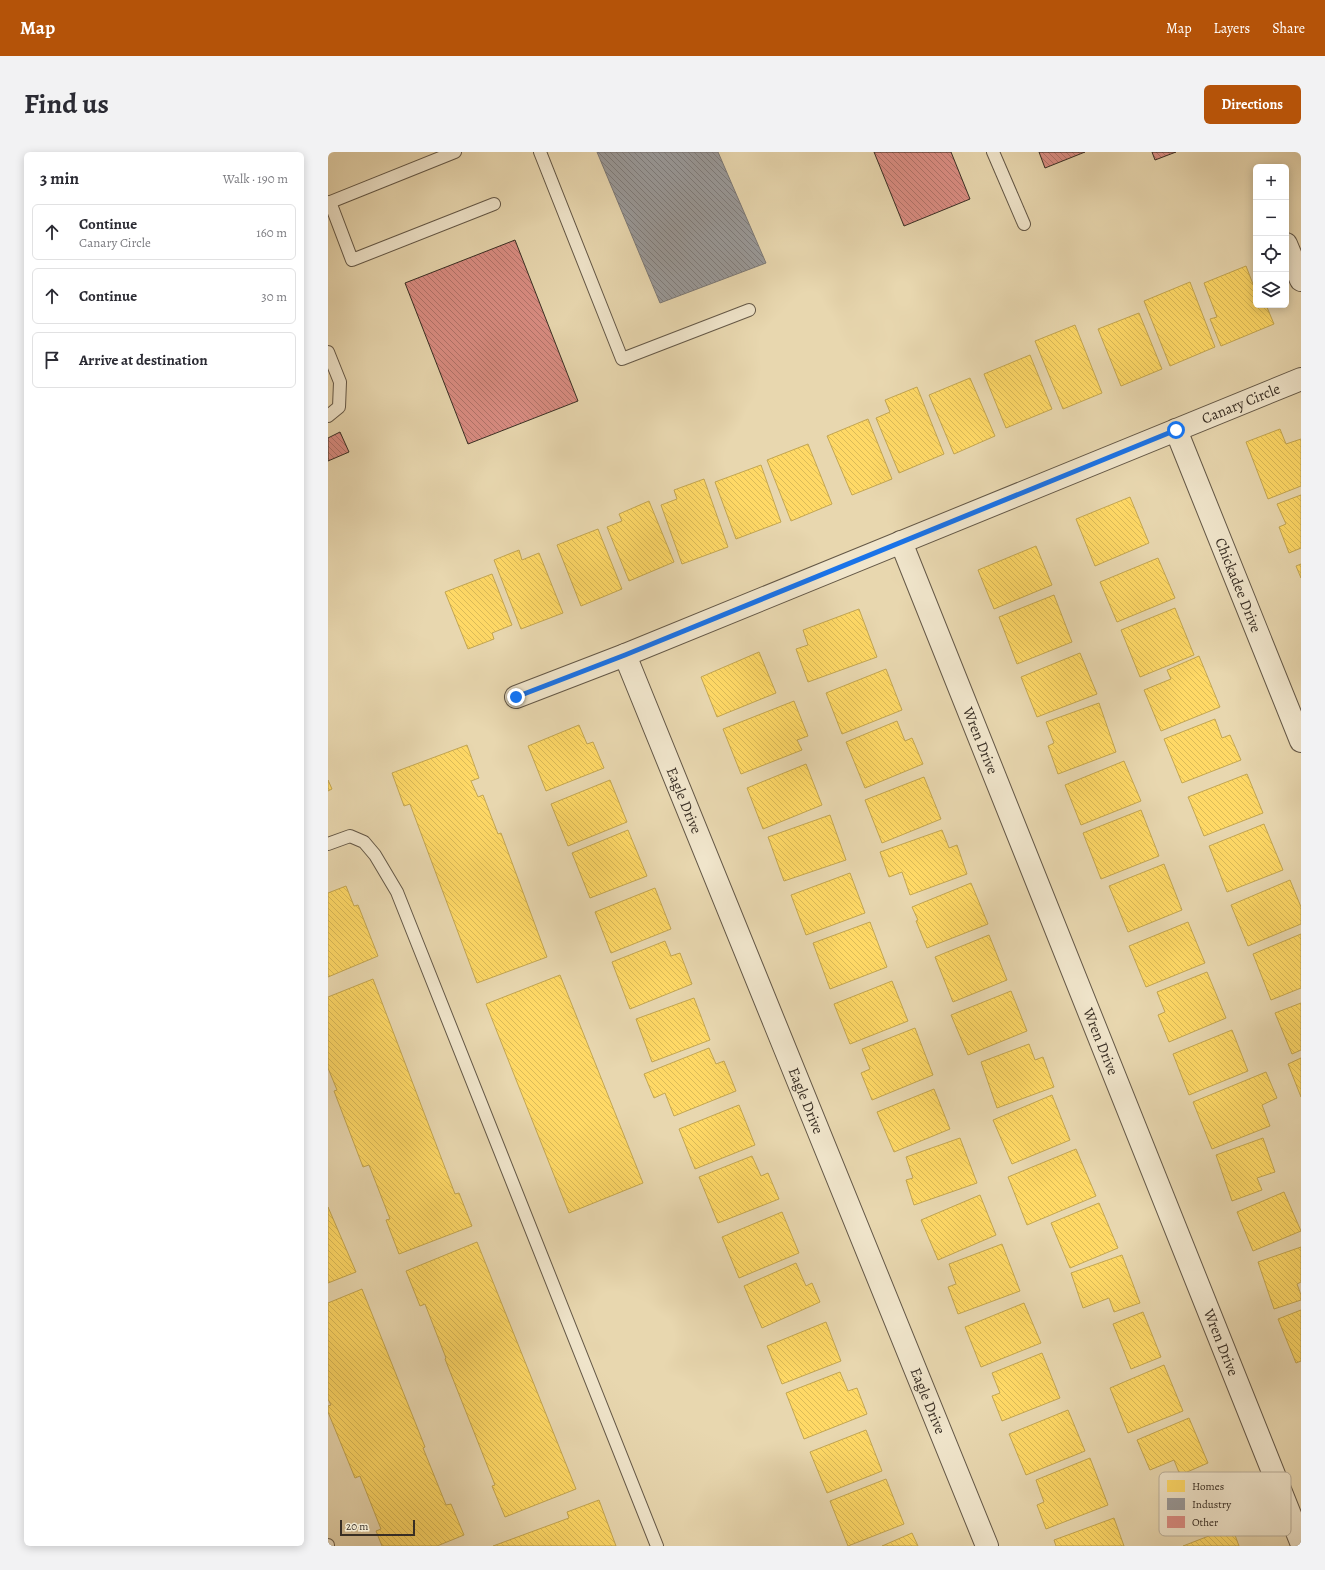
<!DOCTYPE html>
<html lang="en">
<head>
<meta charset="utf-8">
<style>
	body { margin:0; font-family:Alegreya,serif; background:#f2f2f3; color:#2b2b33 }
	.controls { position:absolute; right:12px; top:12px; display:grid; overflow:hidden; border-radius:6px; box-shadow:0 2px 10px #0003 }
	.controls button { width:36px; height:36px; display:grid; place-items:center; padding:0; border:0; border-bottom:1px solid #e1e1e2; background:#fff; color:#2b2b33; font:20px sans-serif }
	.scale { position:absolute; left:12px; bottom:10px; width:75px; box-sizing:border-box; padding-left:4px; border:2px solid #382e24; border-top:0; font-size:11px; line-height:14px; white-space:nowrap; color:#382e24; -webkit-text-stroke:3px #f0e5cb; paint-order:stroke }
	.stop { position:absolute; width:12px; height:12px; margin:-9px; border:3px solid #1a73e8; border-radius:50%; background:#fff }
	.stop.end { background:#1a73e8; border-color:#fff; box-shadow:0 1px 4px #0008 }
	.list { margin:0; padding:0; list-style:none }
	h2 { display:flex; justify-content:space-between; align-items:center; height:52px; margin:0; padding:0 16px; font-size:17px }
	h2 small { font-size:13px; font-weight:400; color:#7c7c81 }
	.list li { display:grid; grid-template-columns:26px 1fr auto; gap:12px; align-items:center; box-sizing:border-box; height:56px; margin:0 8px 8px; padding:0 8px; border:1px solid #e1e1e2; border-radius:6px }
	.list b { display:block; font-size:15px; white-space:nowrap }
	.list p { margin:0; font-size:13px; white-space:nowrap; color:#7c7c81 }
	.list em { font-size:13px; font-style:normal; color:#7c7c81 }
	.icon { flex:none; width:22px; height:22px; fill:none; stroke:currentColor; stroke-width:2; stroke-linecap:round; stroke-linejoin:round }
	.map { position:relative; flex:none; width:973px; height:1394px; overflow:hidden; border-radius:6px }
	header { display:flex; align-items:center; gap:24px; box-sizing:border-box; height:56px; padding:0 20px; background:#b45309; color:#fff }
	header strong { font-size:19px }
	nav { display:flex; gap:22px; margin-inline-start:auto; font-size:14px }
	.intro { display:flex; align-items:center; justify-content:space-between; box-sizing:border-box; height:96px; padding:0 24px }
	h1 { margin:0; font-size:28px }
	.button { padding:10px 18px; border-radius:6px; background:#b45309; color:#fff; font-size:14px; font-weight:700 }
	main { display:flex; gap:24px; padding:0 24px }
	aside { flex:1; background:#fff; border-radius:6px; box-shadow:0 2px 10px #0003 }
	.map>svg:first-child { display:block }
</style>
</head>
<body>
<header>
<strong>Map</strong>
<nav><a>Map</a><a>Layers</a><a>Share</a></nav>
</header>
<div class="intro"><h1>Find us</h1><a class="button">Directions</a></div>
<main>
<aside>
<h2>3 min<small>Walk · 190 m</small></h2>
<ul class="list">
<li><svg class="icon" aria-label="ahead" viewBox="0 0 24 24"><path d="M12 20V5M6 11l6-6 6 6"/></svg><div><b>Continue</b><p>Canary Circle</p></div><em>160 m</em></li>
<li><svg class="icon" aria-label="ahead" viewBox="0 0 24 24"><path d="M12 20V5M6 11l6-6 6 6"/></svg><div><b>Continue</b></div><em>30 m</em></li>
<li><svg class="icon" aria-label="arrive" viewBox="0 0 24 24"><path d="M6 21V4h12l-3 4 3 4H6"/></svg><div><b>Arrive at destination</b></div></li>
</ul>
</aside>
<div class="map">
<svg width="973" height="1394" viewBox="0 0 973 1394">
	<defs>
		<pattern id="homes-back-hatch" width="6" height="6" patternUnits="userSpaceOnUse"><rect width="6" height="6" fill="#ffd966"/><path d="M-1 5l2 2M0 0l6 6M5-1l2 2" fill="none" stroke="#dbbb58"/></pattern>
		<pattern id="industry-back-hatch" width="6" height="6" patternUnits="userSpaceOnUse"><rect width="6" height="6" fill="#999"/><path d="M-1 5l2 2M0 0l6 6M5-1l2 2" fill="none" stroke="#7e7d7d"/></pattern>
		<pattern id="building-back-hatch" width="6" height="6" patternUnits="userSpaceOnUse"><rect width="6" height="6" fill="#da8d83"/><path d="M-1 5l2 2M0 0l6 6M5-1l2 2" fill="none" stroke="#b2746b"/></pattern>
	</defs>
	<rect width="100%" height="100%" fill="#e8d7af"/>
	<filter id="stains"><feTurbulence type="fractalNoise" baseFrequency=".005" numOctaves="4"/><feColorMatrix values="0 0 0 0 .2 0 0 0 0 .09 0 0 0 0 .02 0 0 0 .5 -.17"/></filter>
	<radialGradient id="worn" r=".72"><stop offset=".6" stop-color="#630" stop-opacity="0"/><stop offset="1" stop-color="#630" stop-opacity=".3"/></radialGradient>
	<!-- homes -->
	<g fill="url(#homes-back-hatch)" stroke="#c3a652">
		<path d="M918,114L928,140V153H938L946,172L893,194L882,167L889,165L876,131Z"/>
		<path d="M862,130L887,195L842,214L816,149Z"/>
		<path d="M811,161L834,217L793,234L770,177Z"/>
		<path d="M747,173L774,241L735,257L707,189Z"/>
		<path d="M702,203L724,257L678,276L656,222Z"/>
		<path d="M642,226L667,284L626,302L601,243Z"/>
		<path d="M589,235L616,302L571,321L548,266L562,260L557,248Z"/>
		<path d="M540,267L564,327L524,343L499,284Z"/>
		<path d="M952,277L958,292L973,287V334L940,347L918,290Z"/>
		<path d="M480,292L504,352L463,369L439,308Z"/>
		<path d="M433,313L453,370L408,387L387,330Z"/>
		<path d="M376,327L400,395L354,412L333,353L349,347L346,338Z"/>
		<path d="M973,343V396L961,401L951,375L958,372L949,352Z"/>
		<path d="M802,345L821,391L767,414L748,367Z"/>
		<path d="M321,349L346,410L301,429L279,375L294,369L291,362Z"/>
		<path d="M270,377L294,437L253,454L229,393Z"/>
		<path d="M708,394L724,433L666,457L650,418Z"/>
		<path d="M191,398L194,408L211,401L235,461L193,477L166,408Z"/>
		<path d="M830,406L847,446L789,470L772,430Z"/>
		<path d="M973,412V426L968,414Z"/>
		<path d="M164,422L184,473L164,481L166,487L140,497L117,440Z"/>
		<path d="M726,443L744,490L689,512L671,465Z"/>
		<path d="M847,456L866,503L812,525L793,478Z"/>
		<path d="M531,457L549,505L480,530L468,497L480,493L475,478Z"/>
		<path d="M431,500L448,541L389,565L373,525Z"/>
		<path d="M752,501L769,542L709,565L693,525Z"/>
		<path d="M871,504L892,555L833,579L816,538L843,527L839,518Z"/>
		<path d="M558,517L574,558L514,582L498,541Z"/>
		<path d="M466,549L480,584L469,588L474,598L413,622L395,577Z"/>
		<path d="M771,551L788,600L730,622L720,594L726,591L718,570Z"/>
		<path d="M887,567L894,586L902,583L913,608L854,631L836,587Z"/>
		<path d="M569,569L577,589L584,586L595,612L537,636L518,590Z"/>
		<path d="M251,573L259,592L265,590L276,616L218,639L200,594Z"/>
		<path d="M139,593L151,626L143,629L150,645L155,643L170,682L173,681L219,805L149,831L82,652L76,654L64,621Z"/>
		<path d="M796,609L813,649L753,673L737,633Z"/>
		<path d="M478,612L494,653L435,677L419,636Z"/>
		<path d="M919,622L935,661L876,684L860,645Z"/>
		<path d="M596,625L613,667L554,691L537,648Z"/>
		<path d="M0,628L4,637L0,639Z"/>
		<path d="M282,628L299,670L240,694L223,652Z"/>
		<path d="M813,658L831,704L773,727L755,681Z"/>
		<path d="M502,663L518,708L456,729L440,685Z"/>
		<path d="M936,672L955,718L899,740L881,694Z"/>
		<path d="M300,678L319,724L262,746L244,701Z"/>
		<path d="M614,678L621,696L629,693L639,722L582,743L574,720L561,725L552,700Z"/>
		<path d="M836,712L854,758L800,780L781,734Z"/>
		<path d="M522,721L537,761L478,783L463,743Z"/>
		<path d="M962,728L973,755V772L920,794L903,753Z"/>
		<path d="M643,731L660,772L599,796L588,769L590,768L584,755Z"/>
		<path d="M18,734L26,754L30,753L50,804L0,825V741Z"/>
		<path d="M327,736L343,777L283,801L267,760Z"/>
		<path d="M542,770L559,815L502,837L485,791Z"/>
		<path d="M860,770L877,811L818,835L801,794Z"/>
		<path d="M973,782V836L943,848L925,802Z"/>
		<path d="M661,783L679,828L625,850L607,805Z"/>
		<path d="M337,789L343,804L352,801L364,832L302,857L284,810Z"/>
		<path d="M879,820L898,866L841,890L830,863L837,860L829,840Z"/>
		<path d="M232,823L315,1031L241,1061L158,852Z"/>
		<path d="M45,827L127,1042L131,1041L144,1074L71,1102L58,1068L62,1067L41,1013L35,1015L6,939L9,938L0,916V845Z"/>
		<path d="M564,829L580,869L522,892L506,852Z"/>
		<path d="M683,839L699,879L640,903L623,863Z"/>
		<path d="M366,846L382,888L324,910L308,867Z"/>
		<path d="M973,851V898L964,902L947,861Z"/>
		<path d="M587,876L605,923L544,948L533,921L542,917L534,897Z"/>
		<path d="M904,878L920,919L861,943L845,902Z"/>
		<path d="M701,892L707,908L715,905L726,935L669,956L653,910Z"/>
		<path d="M381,896L388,912L396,909L408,939L346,964L337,941L326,946L316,922Z"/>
		<path d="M973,906V945L960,912Z"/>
		<path d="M938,920L949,946L934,953L942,974L884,997L865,950Z"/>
		<path d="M606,937L622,977L566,1000L549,960Z"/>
		<path d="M724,943L742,988L684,1012L665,968Z"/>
		<path d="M411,953L427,993L367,1017L351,977Z"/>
		<path d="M632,986L649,1031L586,1053L578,1028L585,1026L578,1005Z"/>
		<path d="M935,986L947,1020L929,1026L934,1038L904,1049L888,1003Z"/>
		<path d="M748,997L768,1044L699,1073L680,1025Z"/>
		<path d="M424,1004L433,1024L440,1021L451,1047L390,1071L371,1025Z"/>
		<path d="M956,1040L973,1079L925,1099L909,1060Z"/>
		<path d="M652,1043L668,1083L610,1108L593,1068Z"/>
		<path d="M771,1051L790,1096L742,1116L723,1071Z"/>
		<path d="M0,1055L28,1120L0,1131Z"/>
		<path d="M454,1060L471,1101L411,1126L394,1085Z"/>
		<path d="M149,1090L248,1337L177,1365L164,1334L167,1333L117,1207L118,1206L97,1152L92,1154L78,1119Z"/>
		<path d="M674,1092L692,1139L630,1162L620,1135L628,1132L621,1112Z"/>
		<path d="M973,1095V1130L969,1132L973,1143V1148L946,1157L930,1110Z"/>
		<path d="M794,1103L812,1151L786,1160L781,1146L755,1156L743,1121Z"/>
		<path d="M468,1111L478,1134L484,1131L492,1150L434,1176L416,1134Z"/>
		<path d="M34,1137L97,1295L95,1296L118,1353L123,1352L136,1383L109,1394H54L48,1379L53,1377L32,1324L27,1326L0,1260V1254L3,1253L0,1247V1151Z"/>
		<path d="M696,1151L713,1191L653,1215L637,1175Z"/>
		<path d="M973,1158V1209L968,1211L950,1167Z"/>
		<path d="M815,1160L833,1205L803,1217L785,1172Z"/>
		<path d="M498,1170L513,1209L454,1232L439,1194Z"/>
		<path d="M714,1201L732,1246L674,1269L664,1244L672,1241L664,1221Z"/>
		<path d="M836,1213L855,1259L800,1281L782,1236Z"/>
		<path d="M512,1220L520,1239L529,1236L539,1262L476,1287L458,1241Z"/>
		<path d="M740,1258L757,1299L698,1323L681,1282Z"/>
		<path d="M861,1266L880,1311L852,1323L846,1308L822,1318L809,1288Z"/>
		<path d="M538,1278L554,1319L499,1341L482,1300Z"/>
		<path d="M762,1306L780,1353L718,1377L709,1353L716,1350L708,1328Z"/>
		<path d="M558,1327L576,1372L520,1394L502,1349Z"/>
		<path d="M271,1348L288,1394H165L241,1366L239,1360Z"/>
		<path d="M786,1366L796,1394H728L726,1388Z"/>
		<path d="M904,1375L911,1394H855Z"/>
		<path d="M584,1381L590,1394H554Z"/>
	</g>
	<!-- industry -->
	<path fill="url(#industry-back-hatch)" stroke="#7c7976" d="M269,0H390L438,111L332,151Z"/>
	<!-- building -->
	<g fill="url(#building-back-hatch)" stroke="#382e24">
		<path d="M546,0H623L642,47L576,74Z"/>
		<path d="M711,0H757L717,16Z"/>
		<path d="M824,0H848L827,8Z"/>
		<path d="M187,88L250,249L140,292L77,131Z"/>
		<path d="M12,280L21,300L0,309V286Z"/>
	</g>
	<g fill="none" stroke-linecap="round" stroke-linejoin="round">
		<defs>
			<g id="service">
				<path d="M212,0L294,207L421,158"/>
				<path d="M665,0L696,72"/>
				<path d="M2,50L24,108L166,52"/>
				<path d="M0,51L127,0"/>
				<path d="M0,200L12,230L11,255L0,264"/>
				<path d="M0,692L22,684L36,690L47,703L69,740L329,1394"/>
				<path d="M0,1393V1394"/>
			</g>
			<g id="minor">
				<path d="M958,92L973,128"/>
				<path id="s1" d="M848,278L973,589"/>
				<path id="s2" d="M573,390L973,1390"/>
				<path id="s3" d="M297,503L659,1394"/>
				<path id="s4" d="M188,545L297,503L973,227"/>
			</g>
		</defs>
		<!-- service casing -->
		<use href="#service" stroke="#645847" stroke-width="14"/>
		<!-- minor casing -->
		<use href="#minor" stroke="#645847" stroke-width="24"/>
		<!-- service -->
		<use href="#service" stroke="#f0e5cb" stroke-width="12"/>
		<!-- minor -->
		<use href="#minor" stroke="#f0e5cb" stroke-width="22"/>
	</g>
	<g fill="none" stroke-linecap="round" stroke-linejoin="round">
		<!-- route -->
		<path stroke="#1a73e8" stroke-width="5" d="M188,545L297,503L848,278"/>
	</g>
	<g text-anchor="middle" stroke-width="4" stroke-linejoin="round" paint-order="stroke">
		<!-- street labels -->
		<g font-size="15" fill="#382e24" stroke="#f0e5cb">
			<text dy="5" stroke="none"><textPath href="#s4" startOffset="782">Canary Circle</textPath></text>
			<text dy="5" stroke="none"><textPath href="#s1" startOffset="167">Chickadee Drive</textPath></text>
			<text dy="5" stroke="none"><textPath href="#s2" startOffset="214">Wren Drive</textPath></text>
			<text dy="5" stroke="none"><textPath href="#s3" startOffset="157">Eagle Drive</textPath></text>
			<text dy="5" stroke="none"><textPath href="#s2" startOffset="538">Wren Drive</textPath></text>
			<text dy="5" stroke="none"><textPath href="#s3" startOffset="481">Eagle Drive</textPath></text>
			<text dy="5" stroke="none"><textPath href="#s2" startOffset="862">Wren Drive</textPath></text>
			<text dy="5" stroke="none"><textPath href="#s3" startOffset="805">Eagle Drive</textPath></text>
		</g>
	</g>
	<!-- legend -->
	<rect x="831" y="1320" width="132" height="64" rx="6" fill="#f0e5cb" stroke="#b9ae99" stroke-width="1"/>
	<rect x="839" y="1328" width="18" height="12" fill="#ffd966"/>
	<rect x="839" y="1346" width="18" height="12" fill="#999"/>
	<rect x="839" y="1364" width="18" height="12" fill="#da8d83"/>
	<g font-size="11" fill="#382e24">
		<text x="864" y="1338">Homes</text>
		<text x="864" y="1356">Industry</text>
		<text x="864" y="1374">Other</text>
	</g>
	<rect width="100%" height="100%" filter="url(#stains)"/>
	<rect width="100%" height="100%" fill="url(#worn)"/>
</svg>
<div class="controls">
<button>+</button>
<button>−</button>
<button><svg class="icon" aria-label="locate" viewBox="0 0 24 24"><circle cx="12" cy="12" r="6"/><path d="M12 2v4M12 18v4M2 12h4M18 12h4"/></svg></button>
<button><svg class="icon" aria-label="layers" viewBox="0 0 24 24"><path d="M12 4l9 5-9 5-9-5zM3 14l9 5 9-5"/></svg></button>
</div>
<div class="scale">20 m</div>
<div class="stop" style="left:848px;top:278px"></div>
<div class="stop end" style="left:188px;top:545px"></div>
</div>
</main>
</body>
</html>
